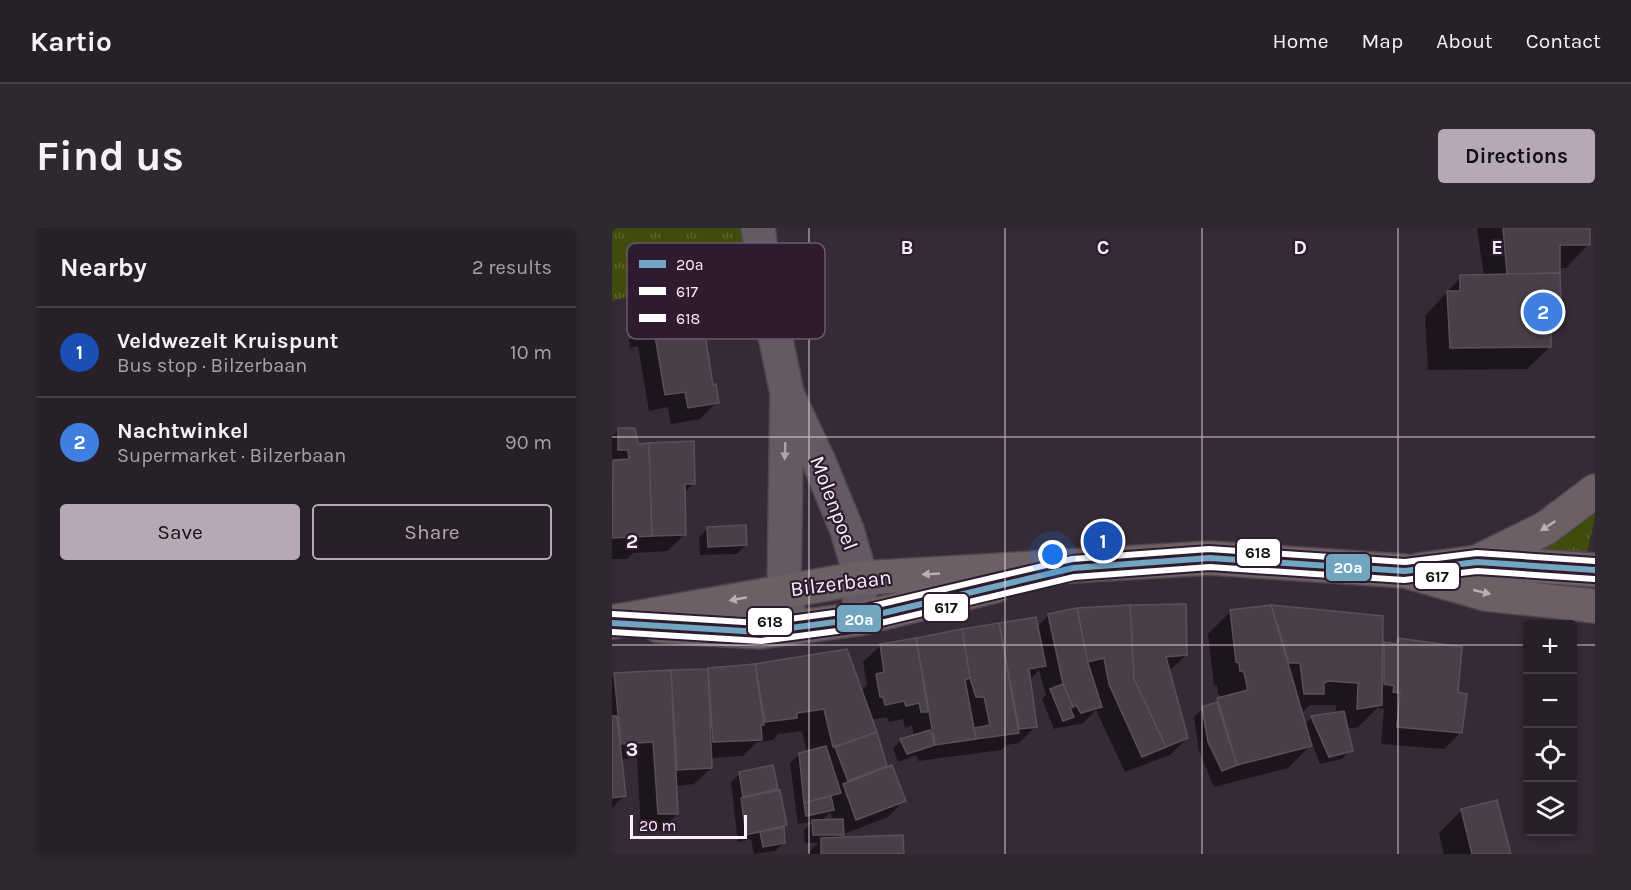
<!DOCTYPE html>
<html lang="en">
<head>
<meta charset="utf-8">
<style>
	body { margin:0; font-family:Karla,sans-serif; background:#302830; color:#f1f3f6 }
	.controls { position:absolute; right:18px; bottom:18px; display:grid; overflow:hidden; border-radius:6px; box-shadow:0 3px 9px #0003 }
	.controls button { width:54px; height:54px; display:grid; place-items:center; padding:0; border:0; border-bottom:2px solid #443e45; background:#282028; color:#f1f3f6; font:30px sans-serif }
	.scale { position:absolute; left:18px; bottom:15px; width:117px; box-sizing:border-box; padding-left:6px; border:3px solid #fbedfa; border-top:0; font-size:16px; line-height:21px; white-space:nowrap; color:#fbedfa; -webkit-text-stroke:4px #2f1b2f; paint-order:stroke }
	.you { position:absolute; left:441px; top:327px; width:21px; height:21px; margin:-15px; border:4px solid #fff; border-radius:50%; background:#1a73e8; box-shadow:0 0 0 9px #1a73e833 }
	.badge { display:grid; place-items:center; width:39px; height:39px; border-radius:50%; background:#b6a9b5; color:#fff; font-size:20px; font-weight:700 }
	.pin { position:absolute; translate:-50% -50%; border:3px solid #fff; box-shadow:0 2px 6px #0006 }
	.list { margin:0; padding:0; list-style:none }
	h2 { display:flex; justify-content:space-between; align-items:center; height:78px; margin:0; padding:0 24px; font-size:26px }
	h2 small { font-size:20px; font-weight:400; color:#a5a3a8 }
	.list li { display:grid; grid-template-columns:39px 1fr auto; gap:18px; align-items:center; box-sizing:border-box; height:90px; padding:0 24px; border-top:2px solid #443e45 }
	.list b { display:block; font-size:22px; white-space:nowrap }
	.list p { margin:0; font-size:20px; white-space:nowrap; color:#a5a3a8 }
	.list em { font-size:20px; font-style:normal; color:#a5a3a8 }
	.actions { display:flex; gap:12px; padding:18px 24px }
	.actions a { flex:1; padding:14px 0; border:2px solid #b6a9b5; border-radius:6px; text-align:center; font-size:21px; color:#b6a9b5 }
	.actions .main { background:#b6a9b5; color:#111 }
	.icon { flex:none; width:33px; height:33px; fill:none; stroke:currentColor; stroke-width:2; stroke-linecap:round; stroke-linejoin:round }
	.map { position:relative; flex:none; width:983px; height:626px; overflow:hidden; border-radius:6px }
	header { display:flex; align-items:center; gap:36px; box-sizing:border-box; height:84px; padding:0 30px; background:#282028; border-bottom:2px solid #443e45 }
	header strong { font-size:28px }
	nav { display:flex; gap:33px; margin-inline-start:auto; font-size:21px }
	.intro { display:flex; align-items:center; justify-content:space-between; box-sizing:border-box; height:144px; padding:0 36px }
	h1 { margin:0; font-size:42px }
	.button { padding:15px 27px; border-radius:6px; background:#b6a9b5; color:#111; font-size:21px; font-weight:700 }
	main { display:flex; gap:36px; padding:0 36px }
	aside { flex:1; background:#282028; border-radius:6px; box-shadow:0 3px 9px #0003 }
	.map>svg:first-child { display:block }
</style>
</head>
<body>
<header>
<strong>Kartio</strong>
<nav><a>Home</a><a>Map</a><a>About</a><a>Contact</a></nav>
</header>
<div class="intro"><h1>Find us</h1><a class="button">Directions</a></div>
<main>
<aside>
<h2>Nearby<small>2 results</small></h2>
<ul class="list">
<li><span class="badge" style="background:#1a4fb4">1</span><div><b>Veldwezelt Kruispunt</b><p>Bus stop · Bilzerbaan</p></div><em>10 m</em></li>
<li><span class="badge" style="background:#3f7fe0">2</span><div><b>Nachtwinkel</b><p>Supermarket · Bilzerbaan</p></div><em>90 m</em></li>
</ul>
<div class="actions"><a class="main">Save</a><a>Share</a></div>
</aside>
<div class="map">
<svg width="983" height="626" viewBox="0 0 983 626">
	<defs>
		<pattern id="grass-tufts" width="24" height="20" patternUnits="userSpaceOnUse" patternTransform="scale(1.5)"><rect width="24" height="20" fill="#404c0c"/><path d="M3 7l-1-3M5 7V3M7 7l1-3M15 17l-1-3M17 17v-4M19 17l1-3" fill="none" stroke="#5c6630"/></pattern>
	</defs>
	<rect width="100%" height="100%" fill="#352a35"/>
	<!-- grass -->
	<g fill="url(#grass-tufts)">
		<path d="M0,0H136L142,32L0,73Z"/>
		<path d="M983,280C983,296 978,309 975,326L916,322Z"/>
	</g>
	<!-- shadow -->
	<g fill="#0007" fill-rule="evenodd">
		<path d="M865,0H977L976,17L954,40H947L948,76L937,87L938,119L915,141L816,142L813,88L849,49L872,48Z"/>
		<path d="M52,59L105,174L88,191L59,196L56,179L37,183L26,118L18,120L17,112L24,105L22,95Z"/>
		<path d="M7,201L25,218L82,255L71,266L73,306L56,323L21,325L15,331H0V208Z"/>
		<path d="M96,300L134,317L125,326L88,327L87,309Z"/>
		<path d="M659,379L770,389L769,419L772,416L782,417L787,412L816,414L844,466L849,504L832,521L769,516L772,481L765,480L746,499L734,501L739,522L730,531L708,536L700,516L676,540L602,559L587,523L582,489L591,480L611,470L606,466L605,457H602L596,406L619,383ZM698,477H724V486L700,489L693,496L690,485Z"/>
		<path d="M437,387L574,427L556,444L575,510L558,527L513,544L484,482L471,495L442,501L430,471L434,467L427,442L417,453L424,498L407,515L394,517L389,522L306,533L305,527L286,534L281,521L289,512L302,509L300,497L293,500L291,491L277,494L275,489L259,492L274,538L268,543L292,572L276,589L229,607L225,611L289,609L290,626H195L206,615H193L192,602L202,593L186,596L178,535L187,527L195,524L190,503L166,506L161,512L145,514L131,528L99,530V540L82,556L63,558L65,586L48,603H29L25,530L8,531L12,568L0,580V449L3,447L143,437L234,423L249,464L255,457L251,434L268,418L423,391L424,400ZM218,584L222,593H209Z"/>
		<path d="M160,539L173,597L171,599L172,614L163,623L142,626L139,611L126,614L119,554L128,546Z"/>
		<path d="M884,574L898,626H832L827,605L850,582Z"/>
	</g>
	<!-- building -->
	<g fill="#483f48" stroke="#5a505a" stroke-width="1.5">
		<path d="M891,0H978V17H948V45L895,46Z"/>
		<path d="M948,45L949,77L939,78V119L838,120L835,63H848V47Z"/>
		<path d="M87,52L95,98L92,99L101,157L104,156L107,175L76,180L73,164L53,167L42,102L35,104L33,94L41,92L38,76L53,74L51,58Z"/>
		<path d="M6,200H23L26,216L37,215L40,308L0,310L1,232L17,231L16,222H6Z"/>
		<path d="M82,213L83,256H73L74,307L40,308L37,215Z"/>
		<path d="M134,297L135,317L96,319L95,299Z"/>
		<path d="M574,376L575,427L554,429L576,510L554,519L522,451L518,377Z"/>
		<path d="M518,377L522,451L554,519L530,529L497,456L492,430L475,434L465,380Z"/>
		<path d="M659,377L700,518L625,537L605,470L636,462L632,444L628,443L627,435L624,434L618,382Z"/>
		<path d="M659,377L771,388L770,477L745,481L746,455L716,453L712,455V466H692L688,435H677Z"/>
		<path d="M465,380L476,435L490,479L469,485L464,477L461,479L451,456L436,386Z"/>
		<path d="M424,389L434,438L417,441L425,499L407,501L387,395Z"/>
		<path d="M387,395L407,505L364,511L362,500L378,497L372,469H364L358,450L350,401Z"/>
		<path d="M350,401L358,450L353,452L364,511L323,517L304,410Z"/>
		<path d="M304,410L316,482V484H309L307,475L294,478L292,473L273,477L271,469H268L264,446L272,444L268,416Z"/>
		<path d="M786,410L850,419L846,464L855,466L850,505L785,499L788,465L781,464L782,458L772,456V414L785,416Z"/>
		<path d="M235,421L265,504L221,519L212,481L185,485V490L153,494L143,436Z"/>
		<path d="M143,436L152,497H149L150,512L101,514L96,440Z"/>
		<path d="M96,441L100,540L65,542L59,442Z"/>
		<path d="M59,442L66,586H46L41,514L9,516L2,445Z"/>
		<path d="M451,456L461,479L458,480L462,489L451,493L438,461Z"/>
		<path d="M605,474L625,537L610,543L596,514L590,479Z"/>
		<path d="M732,483L741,523L717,529L699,488Z"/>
		<path d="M0,488H5L14,568L0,570Z"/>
		<path d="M318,502L323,517L295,526L288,511Z"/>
		<path d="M265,504L275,538L236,553L223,519Z"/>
		<path d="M214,518L229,565L192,575L187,525Z"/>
		<path d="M161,537L166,561L131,569L127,544Z"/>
		<path d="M280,537L294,573L244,592L231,556Z"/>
		<path d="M168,562L175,597L134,607L129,570Z"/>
		<path d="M219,568L222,582L194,588L192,575Z"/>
		<path d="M885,572L899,626H860L849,581Z"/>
		<path d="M231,591L232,607H201L200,592Z"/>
		<path d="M172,599L173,615L151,619L148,604Z"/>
		<path d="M291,607L292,626H209V610Z"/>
	</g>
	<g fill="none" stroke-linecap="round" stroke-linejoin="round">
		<defs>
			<g id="street">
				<path d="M146,0L157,78L175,165L172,362L180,400"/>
				<path d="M177,170L207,234L235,302L249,350L246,391"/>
			</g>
			<g id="primary">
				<path d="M867,333L934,300L983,263"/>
				<path d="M807,342L865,334L983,342"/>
				<path d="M0,394L249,350L598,330L793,343L873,366L983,378"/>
				<path d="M47,398L148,404L246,391L383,358"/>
			</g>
		</defs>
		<!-- street casing -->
		<use href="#street" stroke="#514750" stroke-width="36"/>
		<!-- primary casing -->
		<use href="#primary" stroke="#514750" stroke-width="36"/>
		<!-- street -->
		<use href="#street" stroke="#645a64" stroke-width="33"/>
		<!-- primary -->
		<use href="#primary" stroke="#6d6065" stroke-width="33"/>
		<defs>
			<path id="bus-1" d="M0,395L148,404L246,391L461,340L598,330L793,343L865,334L983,342"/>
			<path id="bus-2" d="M0,404L149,413L248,400L462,349L598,339L792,352L865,343L982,351"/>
			<path id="bus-3" d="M1,386L148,395L244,382L460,331L597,321L793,334L865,325L983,333"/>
		</defs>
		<!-- bus-1 casing -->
		<use href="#bus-1" stroke="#2f1b2f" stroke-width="10"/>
		<!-- bus-2 casing -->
		<use href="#bus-2" stroke="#2f1b2f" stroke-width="10"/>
		<!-- bus-3 casing -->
		<use href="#bus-3" stroke="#2f1b2f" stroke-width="10"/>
		<!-- bus-1 -->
		<use href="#bus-1" stroke="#72a5bf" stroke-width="6"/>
		<!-- bus-2 -->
		<use href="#bus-2" stroke="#fff" stroke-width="6"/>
		<!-- bus-3 -->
		<use href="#bus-3" stroke="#fff" stroke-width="6"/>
	</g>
	<!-- one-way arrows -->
	<defs><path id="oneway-solid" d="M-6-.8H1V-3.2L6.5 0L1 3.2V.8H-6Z" transform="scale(1.5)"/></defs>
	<use fill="#b0a4af" href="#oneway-solid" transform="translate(173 223) rotate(92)"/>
	<g fill="#bbaeb7">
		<use href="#oneway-solid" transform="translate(936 298) rotate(147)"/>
		<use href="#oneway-solid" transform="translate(319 346) rotate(177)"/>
		<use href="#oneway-solid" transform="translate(870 364) rotate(13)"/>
		<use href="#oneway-solid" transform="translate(126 371) rotate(170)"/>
	</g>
	<!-- grid -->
	<path fill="none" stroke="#fbedfa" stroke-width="1.5" stroke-opacity="0.55" d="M197,0V626M393,0V626M590,0V626M786,0V626M0,209H983M0,417H915M960,417H983"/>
	<g text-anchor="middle" stroke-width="4.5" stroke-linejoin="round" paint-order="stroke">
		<!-- street labels -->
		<g font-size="21" fill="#fbedfa" stroke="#2f1b2f">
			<text transform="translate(222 275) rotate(69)" y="7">Molenpoel</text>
			<text transform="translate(229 355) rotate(-7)" y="7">Bilzerbaan</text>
		</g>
	</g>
	<!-- legend -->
	<rect x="15" y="15" width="198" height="96" rx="9" fill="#2f1b2f" stroke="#6c5a6c" stroke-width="1.5"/>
	<rect x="27" y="32" width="27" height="8" fill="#72a5bf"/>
	<rect x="27" y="59" width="27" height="8" fill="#fff"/>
	<rect x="27" y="86" width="27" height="8" fill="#fff"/>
	<g font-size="16" fill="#fbedfa">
		<text x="64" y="42">20a</text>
		<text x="64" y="69">617</text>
		<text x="64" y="96">618</text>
	</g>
	<g font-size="20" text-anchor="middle" font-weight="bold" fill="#fbedfa" stroke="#2f1b2f" stroke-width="4.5" stroke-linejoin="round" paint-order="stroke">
		<text x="295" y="26">B</text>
		<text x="491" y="26">C</text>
		<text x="688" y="26">D</text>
		<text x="885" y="26">E</text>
		<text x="20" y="320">2</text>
		<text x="20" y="528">3</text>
	</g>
	<g stroke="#2f1b2f" stroke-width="2">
		<rect x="624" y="310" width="45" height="29" rx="6" fill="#fff"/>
		<rect x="713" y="325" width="46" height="29" rx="6" fill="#72a5bf"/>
		<rect x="802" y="334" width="46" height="28" rx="6" fill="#fff"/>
		<rect x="311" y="365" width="46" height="29" rx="6" fill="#fff"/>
		<rect x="224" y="376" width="46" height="29" rx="6" fill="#72a5bf"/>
		<rect x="135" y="379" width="46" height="29" rx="6" fill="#fff"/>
	</g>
	<g font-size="16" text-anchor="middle" font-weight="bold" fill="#fff">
		<text x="736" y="345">20a</text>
		<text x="247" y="397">20a</text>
	</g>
	<g font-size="16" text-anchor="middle" font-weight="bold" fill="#111">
		<text x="646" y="330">618</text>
		<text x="825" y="354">617</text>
		<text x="334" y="385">617</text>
		<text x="158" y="399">618</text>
	</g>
</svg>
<div class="controls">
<button>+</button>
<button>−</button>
<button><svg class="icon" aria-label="locate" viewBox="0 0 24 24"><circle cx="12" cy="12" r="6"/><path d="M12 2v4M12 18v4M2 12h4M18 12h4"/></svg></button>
<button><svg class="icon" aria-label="layers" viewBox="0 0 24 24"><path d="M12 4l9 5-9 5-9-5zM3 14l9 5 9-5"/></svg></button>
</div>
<div class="scale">20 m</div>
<div class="you"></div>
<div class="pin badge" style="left:491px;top:313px;background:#1a4fb4">1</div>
<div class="pin badge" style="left:931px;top:84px;background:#3f7fe0">2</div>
</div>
</main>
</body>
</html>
